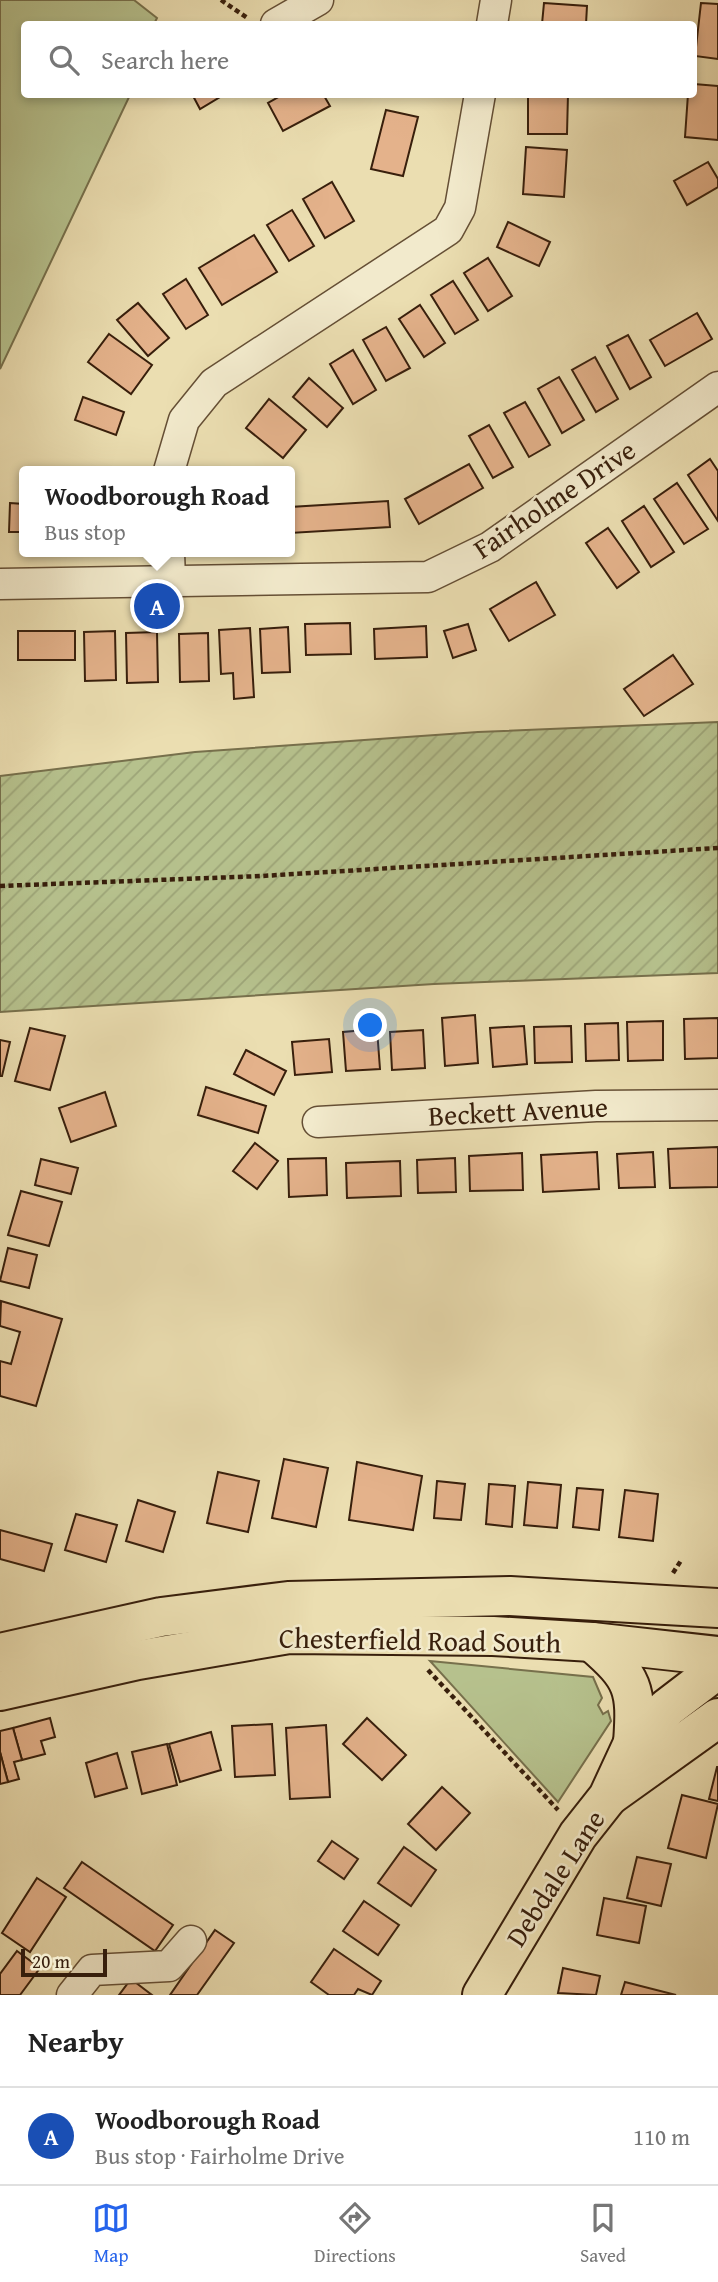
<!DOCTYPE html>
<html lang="en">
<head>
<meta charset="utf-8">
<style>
	body { margin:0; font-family:"Gentium Book Plus",serif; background:#f2f2f2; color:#222 }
	.scale { position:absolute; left:21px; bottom:18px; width:86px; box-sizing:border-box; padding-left:7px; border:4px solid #381f0c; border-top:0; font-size:19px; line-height:24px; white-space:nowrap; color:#381f0c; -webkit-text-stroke:5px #f2eacc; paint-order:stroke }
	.you { position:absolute; left:371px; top:1026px; width:24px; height:24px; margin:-18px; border:5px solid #fff; border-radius:50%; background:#1a73e8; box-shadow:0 0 0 10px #1a73e833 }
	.badge { display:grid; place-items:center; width:46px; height:46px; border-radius:50%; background:#2563eb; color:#fff; font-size:23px; font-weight:700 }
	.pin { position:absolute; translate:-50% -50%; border:4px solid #fff; box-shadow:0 2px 7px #0006 }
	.popup { position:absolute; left:19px; top:466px; width:276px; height:91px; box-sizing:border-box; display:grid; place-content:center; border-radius:7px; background:#fff; filter:drop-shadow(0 2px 5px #0005); font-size:23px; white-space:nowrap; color:#767676 }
	.popup b { font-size:26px; color:#222 }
	.popup::after { content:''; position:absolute; left:50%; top:100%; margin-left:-14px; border:14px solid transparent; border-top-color:#fff }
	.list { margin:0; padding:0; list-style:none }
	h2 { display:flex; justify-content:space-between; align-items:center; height:91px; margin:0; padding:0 28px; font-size:30px }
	h2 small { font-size:23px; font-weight:400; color:#767676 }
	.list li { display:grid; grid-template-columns:46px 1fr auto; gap:21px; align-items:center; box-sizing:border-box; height:98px; padding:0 28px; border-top:2px solid #e0e0e0 }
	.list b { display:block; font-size:26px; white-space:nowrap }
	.list p { margin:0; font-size:23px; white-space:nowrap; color:#767676 }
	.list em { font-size:23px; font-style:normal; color:#767676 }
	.icon { flex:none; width:38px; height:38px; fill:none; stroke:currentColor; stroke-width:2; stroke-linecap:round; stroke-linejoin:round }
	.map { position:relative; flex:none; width:718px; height:1995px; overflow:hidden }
	.search { position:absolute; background:#fff; box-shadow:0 4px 10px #0003; left:21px; right:21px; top:21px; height:77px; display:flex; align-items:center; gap:18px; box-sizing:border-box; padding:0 24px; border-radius:7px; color:#767676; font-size:26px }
	.sheet { height:189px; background:#fff }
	nav { display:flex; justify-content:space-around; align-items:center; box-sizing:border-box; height:98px; border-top:2px solid #e0e0e0; background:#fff; font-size:19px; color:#767676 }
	nav a { display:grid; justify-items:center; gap:4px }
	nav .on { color:#2563eb }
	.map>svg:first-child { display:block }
</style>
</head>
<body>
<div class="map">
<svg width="718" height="1995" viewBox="0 0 718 1995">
	<defs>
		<pattern id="garden-furrows" width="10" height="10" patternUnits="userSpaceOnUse" patternTransform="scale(1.75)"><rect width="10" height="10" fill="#b6c18d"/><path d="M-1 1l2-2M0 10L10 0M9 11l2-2" fill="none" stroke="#9da578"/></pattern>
	</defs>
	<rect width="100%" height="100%" fill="#ebdeb1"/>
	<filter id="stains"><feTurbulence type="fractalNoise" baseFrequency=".00286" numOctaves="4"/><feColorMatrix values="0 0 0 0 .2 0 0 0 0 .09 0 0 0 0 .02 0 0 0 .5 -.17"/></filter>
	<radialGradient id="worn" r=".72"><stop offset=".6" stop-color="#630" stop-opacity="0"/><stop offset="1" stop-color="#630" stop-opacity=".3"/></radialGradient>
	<!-- green -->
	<g fill="#b6c18d" stroke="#77704c" stroke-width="2">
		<path d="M0,0H134L157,18L154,24H24V94L130,95L0,369Z"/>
		<path d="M430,1661L593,1677L602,1698L598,1705L603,1714L608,1711L611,1721L558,1802Z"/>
	</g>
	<!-- garden -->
	<path fill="url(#garden-furrows)" stroke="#77704c" stroke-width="2" d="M718,722V973L434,984L0,1012V776L195,752L478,732Z"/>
	<!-- building -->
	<g fill="#e4b28b" stroke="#381f0c" stroke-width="2">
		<path d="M544,3L587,6L586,24H542Z"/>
		<path d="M701,3L718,4V59L695,56Z"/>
		<path d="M694,84L718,86V140L685,137L688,94H694Z"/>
		<path d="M192,94H225L200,109Z"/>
		<path d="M284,94H323L330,106L283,131L268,103Z"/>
		<path d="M528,94H568L567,134H528Z"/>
		<path d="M386,110L418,117L403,176L371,169Z"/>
		<path d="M526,147L567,150L564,197L523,194Z"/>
		<path d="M708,162L718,179V187L687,205L674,181Z"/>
		<path d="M332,182L354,221L325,238L303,199Z"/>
		<path d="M292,210L314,246L289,261L267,225Z"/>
		<path d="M508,222L550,242L539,266L497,247Z"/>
		<path d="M254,235L277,272L222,305L199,268Z"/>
		<path d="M488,258L512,296L488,311L464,273Z"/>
		<path d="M186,279L208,315L186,329L163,294Z"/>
		<path d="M453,281L478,320L455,334L431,295Z"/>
		<path d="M138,303L169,338L148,356L117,320Z"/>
		<path d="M420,305L445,343L424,357L399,319Z"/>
		<path d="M697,313L712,339L665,366L650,340Z"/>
		<path d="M386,327L410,368L386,381L363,340Z"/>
		<path d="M109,334L152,365L131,394L88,362Z"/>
		<path d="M628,335L651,377L630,389L607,346Z"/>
		<path d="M353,350L376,390L353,404L330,364Z"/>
		<path d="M595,357L618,399L596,412L572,370Z"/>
		<path d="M559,377L584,420L562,433L538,389Z"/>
		<path d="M309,378L343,408L327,427L293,397Z"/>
		<path d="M83,397L124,412L116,435L75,420Z"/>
		<path d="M269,399L306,430L283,458L246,428Z"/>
		<path d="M525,402L550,445L529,457L504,413Z"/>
		<path d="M489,425L513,467L493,478L469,436Z"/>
		<path d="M710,459L718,471V521L688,475Z"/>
		<path d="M469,464L483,488L419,524L405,499Z"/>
		<path d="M677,483L708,529L684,544L654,499Z"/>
		<path d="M388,501L390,527L290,533V507Z"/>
		<path d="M10,503L24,504V532H9Z"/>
		<path d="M644,506L674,552L651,567L622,521Z"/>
		<path d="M608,528L639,572L617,588L586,543Z"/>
		<path d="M536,582L555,615L509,641L490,609Z"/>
		<path d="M350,623L351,654L306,655L305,624Z"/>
		<path d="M468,624L476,650L453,658L444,631Z"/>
		<path d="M426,626L427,657L375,659L374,629Z"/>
		<path d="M288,627L290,672L262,673L260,629Z"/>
		<path d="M250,628L254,697L234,699L233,673L221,674L219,630Z"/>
		<rect x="18" y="631" width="57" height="29"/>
		<path d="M115,631L116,680L85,681L84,632Z"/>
		<path d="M157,632L158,682L127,683L126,633Z"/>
		<path d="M208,633L209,681L180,682L179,634Z"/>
		<path d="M673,655L693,684L644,716L624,689Z"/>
		<path d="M475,1015L478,1063L445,1066L442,1018Z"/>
		<path d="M718,1018V1058L685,1059L684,1019Z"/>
		<path d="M663,1021V1060L628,1061L627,1022Z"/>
		<path d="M618,1023L619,1060L586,1061L585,1024Z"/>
		<path d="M524,1026L527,1064L493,1067L490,1028Z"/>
		<path d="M571,1026L572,1062L535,1063L534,1027Z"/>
		<path d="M30,1028L65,1036L50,1090L15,1081Z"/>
		<path d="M377,1029L380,1069L346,1071L343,1032Z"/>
		<path d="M423,1030L425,1068L392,1070L390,1032Z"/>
		<path d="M329,1039L332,1072L295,1075L292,1042Z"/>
		<path d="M0,1040L10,1042L2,1076H0Z"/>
		<path d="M246,1050L286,1071L274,1095L234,1074Z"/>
		<path d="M206,1087L266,1106L258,1133L198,1115Z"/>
		<path d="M105,1092L116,1126L71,1142L59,1108Z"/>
		<path d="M255,1143L278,1161L257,1189L233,1171Z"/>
		<path d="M718,1147V1187L670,1188L668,1149Z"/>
		<path d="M597,1152L599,1189L543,1192L541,1155Z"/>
		<path d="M653,1152L655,1187L619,1188L617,1154Z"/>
		<path d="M522,1153L523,1190L470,1191L469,1156Z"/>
		<path d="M326,1158L327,1195L289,1197L288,1159Z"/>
		<path d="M455,1158L456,1192L418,1193L417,1160Z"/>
		<path d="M41,1159L78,1168L71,1194L35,1185Z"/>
		<path d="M400,1161L401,1196L347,1198L346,1163Z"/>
		<path d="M21,1191L62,1202L49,1246L8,1235Z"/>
		<path d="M8,1248L37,1255L29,1288L0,1281Z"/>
		<path d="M1,1301L62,1319L36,1406L0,1396V1361L11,1364L20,1332L0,1326Z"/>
		<path d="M284,1459L328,1468L316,1527L272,1518Z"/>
		<path d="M357,1462L422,1476L413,1530L349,1520Z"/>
		<path d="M218,1472L259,1481L248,1532L207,1523Z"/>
		<path d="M437,1481L465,1484L461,1520L434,1518Z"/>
		<path d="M528,1482L561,1485L557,1528L524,1525Z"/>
		<path d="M489,1484L515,1486L512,1527L486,1524Z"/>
		<path d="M577,1488L603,1490L599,1530L573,1527Z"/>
		<path d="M625,1490L658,1494L653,1541L619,1537Z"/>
		<path d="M138,1500L175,1512L163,1552L126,1541Z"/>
		<path d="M76,1514L117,1525L106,1562L65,1550Z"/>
		<path d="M0,1530L52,1544L44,1571L0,1559Z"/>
		<path d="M50,1718L55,1737L41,1741L45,1754L22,1760L13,1728Z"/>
		<path d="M367,1718L406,1755L382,1780L343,1744Z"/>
		<path d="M272,1724L275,1775L235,1777L232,1726Z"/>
		<path d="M326,1725L330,1797L290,1799L286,1728Z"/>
		<path d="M13,1728L22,1760L14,1762L19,1779L8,1782L0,1752V1731Z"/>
		<path d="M211,1732L221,1770L180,1782L169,1744Z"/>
		<path d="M167,1744L177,1785L142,1794L132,1752Z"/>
		<path d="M0,1752L8,1782L0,1784Z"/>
		<path d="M117,1753L127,1788L95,1797L86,1763Z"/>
		<path d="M717,1767H718V1801L709,1799Z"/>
		<path d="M442,1787L470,1813L436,1850L408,1824Z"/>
		<path d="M682,1795L718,1804L706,1858L668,1848Z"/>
		<path d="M332,1841L358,1859L344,1879L318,1861Z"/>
		<path d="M404,1847L436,1870L411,1906L378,1883Z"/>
		<path d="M637,1857L671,1864L661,1906L627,1898Z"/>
		<path d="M82,1862L173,1925L155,1951L64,1888Z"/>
		<path d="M37,1878L66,1897L30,1952L2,1933Z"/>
		<path d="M604,1898L646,1906L639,1943L597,1935Z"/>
		<path d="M364,1901L399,1925L378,1955L343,1931Z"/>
		<path d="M215,1930L234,1943L197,1995H170Z"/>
		<path d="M334,1949L381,1981L372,1995L358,1989L354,1995H329L311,1982Z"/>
		<path d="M17,1951L40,1968L20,1995H0V1974Z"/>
		<path d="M563,1968L600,1976L596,1995L558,1993Z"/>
		<path d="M131,1979L152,1995H119Z"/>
		<path d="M625,1982L676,1995H621Z"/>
	</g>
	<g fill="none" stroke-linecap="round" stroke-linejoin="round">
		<defs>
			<g id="minor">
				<path d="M276,24L318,0"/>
				<path d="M492,24L496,0"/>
				<path d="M169,471L184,420L214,383L448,230L460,208L480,94"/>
				<path d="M169,552L170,581"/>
				<path d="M0,584L428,577L490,547L718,387"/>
				<path d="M318,1122L596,1106L718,1105"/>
				<path d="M72,1995L92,1970L169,1966L191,1941"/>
			</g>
			<g id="primary">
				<path d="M592,1642C634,1678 637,1689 633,1743"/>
				<path d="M0,1653L161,1617L288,1601L510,1596L718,1608"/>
				<path d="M0,1691L138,1660L289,1634L493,1636L592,1642L718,1656"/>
				<path d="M609,1796L718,1718"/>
				<path d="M482,1995L578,1835L608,1797L633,1743L667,1708L718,1669"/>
			</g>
		</defs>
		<!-- minor casing -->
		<use href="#minor" stroke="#654f35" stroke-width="33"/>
		<!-- primary casing -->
		<use href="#primary" stroke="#381f0c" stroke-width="42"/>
		<!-- path -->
		<g stroke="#381f0c" stroke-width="4.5" stroke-dasharray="5 3.5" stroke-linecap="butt">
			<path d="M221,0L249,19"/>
			<path d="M0,886L262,876L718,848"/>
			<path d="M673,1573L682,1559"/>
			<path d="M428,1670L558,1810"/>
		</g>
		<!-- minor -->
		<use href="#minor" stroke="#f2eacc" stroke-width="30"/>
		<!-- primary -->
		<use href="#primary" stroke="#ebdeb1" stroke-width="38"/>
	</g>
	<g text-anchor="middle" stroke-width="5" stroke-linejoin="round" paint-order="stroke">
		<!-- street labels -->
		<g font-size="28" fill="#381f0c" stroke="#f2eacc">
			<text transform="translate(554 499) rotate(-34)" y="10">Fairholme Drive</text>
			<text transform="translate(518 1111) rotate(-3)" y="10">Beckett Avenue</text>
			<text transform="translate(420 1640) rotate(1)" y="10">Chesterfield Road South</text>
			<text transform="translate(555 1878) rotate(-57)" y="10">Debdale Lane</text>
		</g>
	</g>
	<rect width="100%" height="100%" filter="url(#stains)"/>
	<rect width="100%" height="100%" fill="url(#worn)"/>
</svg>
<div class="scale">20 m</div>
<div class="you"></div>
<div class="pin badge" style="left:157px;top:606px;background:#1a4fb4">A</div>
<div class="popup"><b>Woodborough Road</b>Bus stop</div>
<div class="search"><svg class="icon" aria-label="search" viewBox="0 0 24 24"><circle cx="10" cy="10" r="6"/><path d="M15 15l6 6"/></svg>Search here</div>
</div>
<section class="sheet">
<h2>Nearby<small></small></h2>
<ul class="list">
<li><span class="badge" style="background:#1a4fb4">A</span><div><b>Woodborough Road</b><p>Bus stop · Fairholme Drive</p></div><em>110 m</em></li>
</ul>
</section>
<nav>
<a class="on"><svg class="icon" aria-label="map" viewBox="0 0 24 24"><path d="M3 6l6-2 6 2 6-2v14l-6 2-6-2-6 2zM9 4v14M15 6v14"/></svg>Map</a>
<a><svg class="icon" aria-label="directions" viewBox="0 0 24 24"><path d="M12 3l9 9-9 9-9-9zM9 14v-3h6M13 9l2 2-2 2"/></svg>Directions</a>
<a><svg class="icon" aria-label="saved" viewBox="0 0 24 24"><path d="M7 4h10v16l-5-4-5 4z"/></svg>Saved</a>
</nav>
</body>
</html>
